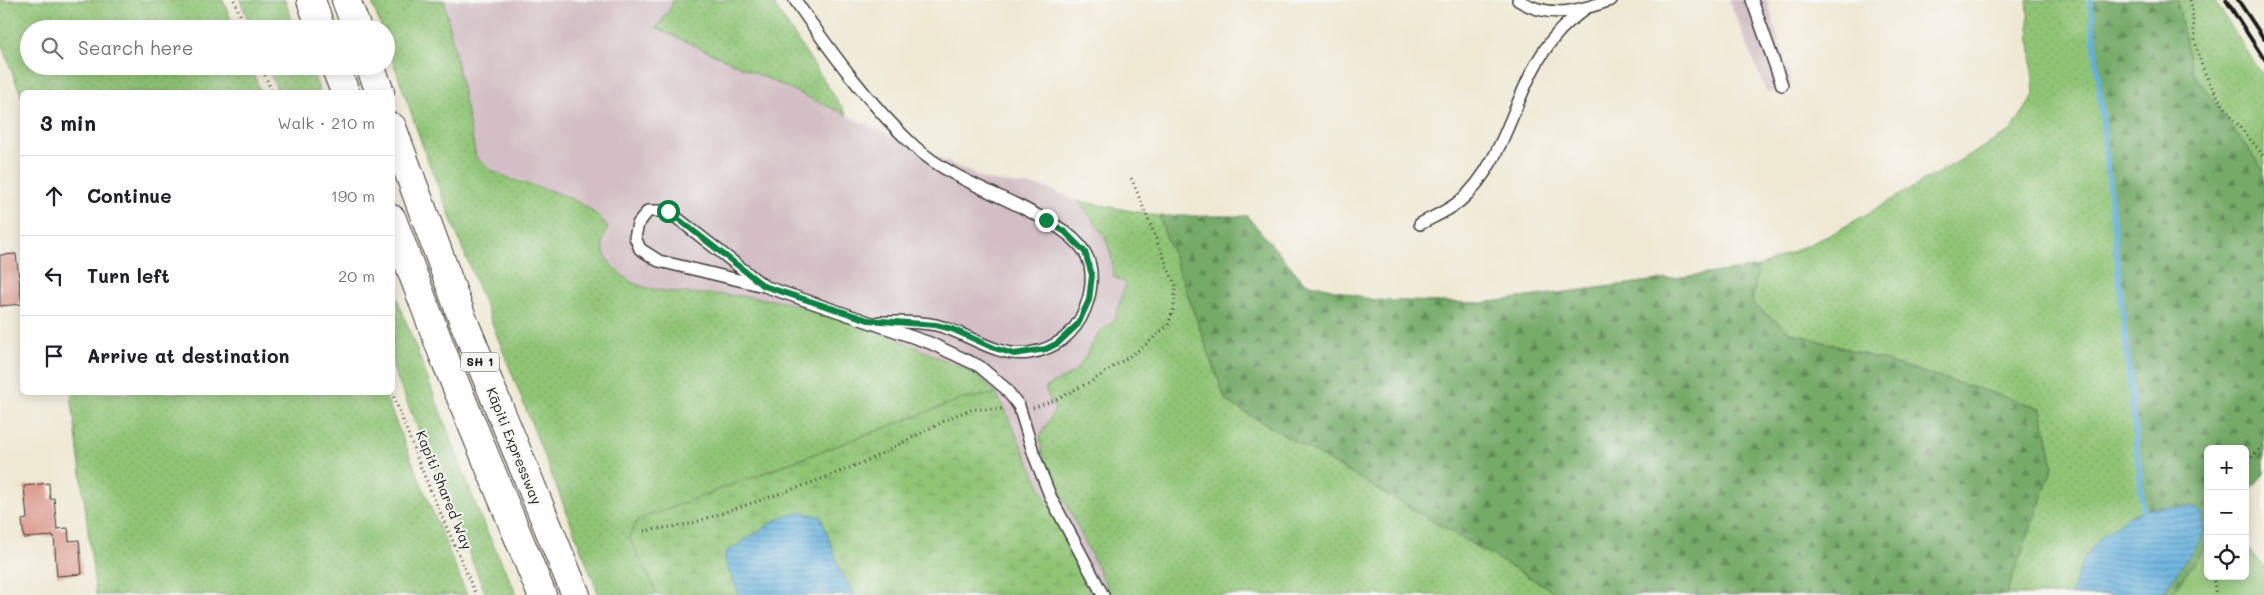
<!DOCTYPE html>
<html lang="en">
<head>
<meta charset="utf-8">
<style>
	body { margin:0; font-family:Mali,sans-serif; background:#f2f2f2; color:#202124 }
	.controls { position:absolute; right:15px; bottom:15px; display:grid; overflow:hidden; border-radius:8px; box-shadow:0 2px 12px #0003 }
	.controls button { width:45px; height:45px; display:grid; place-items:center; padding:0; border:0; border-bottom:1px solid #e0e0e0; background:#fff; color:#202124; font:25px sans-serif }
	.stop { position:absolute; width:15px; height:15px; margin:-11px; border:4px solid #0b8043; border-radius:50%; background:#fff }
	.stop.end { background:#0b8043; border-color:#fff; box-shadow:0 1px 5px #0008 }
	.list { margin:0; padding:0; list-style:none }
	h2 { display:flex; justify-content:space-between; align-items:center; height:65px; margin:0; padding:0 20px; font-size:21px }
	h2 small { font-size:16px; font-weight:400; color:#757577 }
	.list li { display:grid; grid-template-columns:32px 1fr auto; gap:15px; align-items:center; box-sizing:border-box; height:80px; padding:0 20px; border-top:1px solid #e0e0e0 }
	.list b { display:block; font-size:19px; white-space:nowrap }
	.list em { font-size:16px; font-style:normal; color:#757577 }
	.icon { flex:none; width:28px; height:28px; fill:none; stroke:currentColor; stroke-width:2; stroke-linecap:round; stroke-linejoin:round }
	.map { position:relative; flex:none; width:2264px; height:595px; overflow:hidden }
	.search { position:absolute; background:#fff; box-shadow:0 2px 12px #0003; left:20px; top:20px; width:375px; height:55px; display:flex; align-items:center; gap:12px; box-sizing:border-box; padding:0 18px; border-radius:28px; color:#757577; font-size:19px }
	.panel { position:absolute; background:#fff; box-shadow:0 2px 12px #0003; left:20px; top:90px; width:375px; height:305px; border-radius:8px }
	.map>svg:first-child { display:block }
</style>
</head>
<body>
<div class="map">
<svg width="2264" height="595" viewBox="0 0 2264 595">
	<defs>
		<pattern id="grass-dots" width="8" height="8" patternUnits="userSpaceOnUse" patternTransform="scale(1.25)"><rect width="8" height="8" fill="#90c576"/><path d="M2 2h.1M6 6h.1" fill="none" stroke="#7ca966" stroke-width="1.8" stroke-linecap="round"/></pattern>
		<pattern id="forest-firs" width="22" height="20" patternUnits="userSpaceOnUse" patternTransform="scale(1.25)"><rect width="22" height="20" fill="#74aa67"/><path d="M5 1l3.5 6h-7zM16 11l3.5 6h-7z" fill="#5e8a54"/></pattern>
		<pattern id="wetland-marsh" width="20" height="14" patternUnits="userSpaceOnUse" patternTransform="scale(1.25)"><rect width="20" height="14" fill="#90c576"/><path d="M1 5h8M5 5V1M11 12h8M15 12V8" fill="none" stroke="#7ca966"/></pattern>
		<pattern id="water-rules" width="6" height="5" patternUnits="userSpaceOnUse" patternTransform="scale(1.25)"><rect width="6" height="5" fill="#64b0dd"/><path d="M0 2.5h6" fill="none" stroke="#528eb2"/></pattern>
	</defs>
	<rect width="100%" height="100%" fill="#f6f6f2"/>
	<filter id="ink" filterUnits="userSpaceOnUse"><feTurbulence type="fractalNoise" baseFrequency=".02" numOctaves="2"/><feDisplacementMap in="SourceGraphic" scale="10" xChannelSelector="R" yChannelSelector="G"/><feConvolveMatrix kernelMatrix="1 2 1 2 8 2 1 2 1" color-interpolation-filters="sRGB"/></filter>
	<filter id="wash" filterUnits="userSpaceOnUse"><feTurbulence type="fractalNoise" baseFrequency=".0096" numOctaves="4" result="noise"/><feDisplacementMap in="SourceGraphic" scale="20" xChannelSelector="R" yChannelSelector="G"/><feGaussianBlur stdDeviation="1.12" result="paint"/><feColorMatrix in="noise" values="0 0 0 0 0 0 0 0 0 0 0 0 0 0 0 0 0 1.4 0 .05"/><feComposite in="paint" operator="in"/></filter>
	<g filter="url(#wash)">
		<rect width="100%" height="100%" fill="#efe9d4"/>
		<!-- industrial -->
		<g fill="#d2bec4">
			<path d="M444,0H673L671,8L656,28L987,180L1048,188L1078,201L1106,235L1113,260L1114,277L1126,283L1114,321L1100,332L1076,371L1059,380L1055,410L1040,436L1042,454L1111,595H1091L997,394L721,294L664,292L640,286L624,277L608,259L603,248L604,240L609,231L547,189L495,172L476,157Z"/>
			<path d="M1729,0H1767L1792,84L1767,93Z"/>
		</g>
		<!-- grass -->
		<g fill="url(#grass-dots)" stroke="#567049">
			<path d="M0,0H223L235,29H29V66H250L261,92H22V98L0,40Z"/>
			<path d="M240,0H285L295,29H252Z"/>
			<path d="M371,0H444L476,157C482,162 489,170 497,173C532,189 571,190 600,218C616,233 601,231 603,247C605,263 627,282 641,286C676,297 715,292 750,297C814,304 875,328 933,355C947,361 963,366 975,374C983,379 990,387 997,394L962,399L638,520L629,537L658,595H599L427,158L386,42V29H382Z"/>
			<path d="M673,0H771L847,115L656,28L671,8Z"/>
			<path d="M2027,0H2090L2144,527L2165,595H2006L2053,466L2041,408L1790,332L1752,303L1758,267L1830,235L2011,131L2034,95Z"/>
			<path d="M2177,0H2214L2264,77V171L2191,71Z"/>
			<path d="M267,66H310L320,92H278Z"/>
			<path d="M1078,201L1159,216L1226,401L1560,595H1111L1042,454L1040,436L1055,410L1045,388L1076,371L1100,332L1114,321L1126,283L1114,277C1111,238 1101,230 1078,201Z"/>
			<path d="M392,285L482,521L517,595H486L393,368Z"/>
			<path d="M71,393H384L467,595H96Z"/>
		</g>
		<!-- forest -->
		<g fill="url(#forest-firs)" stroke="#486342">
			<path d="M2090,0H2177L2192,71L2264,171V474L2245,496V449H2208V544L2171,595H2165L2144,527Z"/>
			<path d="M1159,216H1247L1304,282L1374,300L1481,303L1758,267L1752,303L1790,332L2041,408L2053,466L2006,595H1560L1226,401Z"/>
		</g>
		<!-- wetland -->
		<path fill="url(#wetland-marsh)" stroke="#567049" d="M997,394L1091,595H658L629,537L638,520L962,399Z"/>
		<!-- park -->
		<path fill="#90c576" stroke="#567049" d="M2208,544V576H2245V546L2264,566V595H2171Z"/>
		<!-- water -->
		<g fill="url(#water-rules)" stroke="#40667c">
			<path d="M2192,507L2204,514L2202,538L2161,595H2070L2085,557L2102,536L2127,517L2151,508Z"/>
			<path d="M801,512L821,517L841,572L855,595H738C736,577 724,573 725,553L778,519Z"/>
		</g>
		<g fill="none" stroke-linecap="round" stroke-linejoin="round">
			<!-- stream -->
			<path stroke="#64b0dd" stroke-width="5.5" d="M2090,0L2144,518"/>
		</g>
		<g id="blocks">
			<!-- building -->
			<g fill="#dd9d90">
				<path d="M16,254L22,304L0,306V255Z"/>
				<path d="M49,483L50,499L54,498L57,529L68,528L69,541L79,540L82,574L57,576L54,536L24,538L22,520L27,519L24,486Z"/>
			</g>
		</g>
	</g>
	<g filter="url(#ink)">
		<use href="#blocks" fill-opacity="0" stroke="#3c3b38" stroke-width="1"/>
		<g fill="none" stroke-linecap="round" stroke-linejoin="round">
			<defs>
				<g id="lane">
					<path d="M795,0C831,52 868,103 914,146C947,176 991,191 1029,211C1048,221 1071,232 1084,251C1095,268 1092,291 1085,309C1075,334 1055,349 1029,353C996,358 967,332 936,325C917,321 898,322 879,322"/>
					<path d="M1518,0C1550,20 1578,11 1611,0"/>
					<path d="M1752,0L1782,85"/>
					<path d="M1420,224C1433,217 1448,211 1460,201C1510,158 1514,82 1557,34C1565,24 1576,16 1586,8"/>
					<path d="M764,286L668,211H648L638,224L635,237L640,249L659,261L764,286L930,343L979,366L1005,388L1019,406L1034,455L1051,498L1103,595"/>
				</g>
				<g id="highway">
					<path d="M311,0L321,29"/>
					<path d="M346,0L357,29"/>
					<path d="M335,66L345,92"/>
					<path d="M370,66L380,92"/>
					<path d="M392,127L463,320L576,595"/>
					<path d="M392,219L443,354L542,595"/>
				</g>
			</defs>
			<!-- lane casing -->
			<use href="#lane" stroke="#3c3b38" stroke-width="14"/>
			<!-- highway casing -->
			<use href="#highway" stroke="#3c3b38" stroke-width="30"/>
			<!-- path -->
			<g stroke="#3c3b38" stroke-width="3" stroke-dasharray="1 4" stroke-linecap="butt">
				<path d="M234,0L246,29"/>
				<path d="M2190,0C2194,16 2193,33 2197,50C2207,92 2238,123 2264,157"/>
				<path d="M261,66L272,92"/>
				<path d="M392,392L421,468L476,595"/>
				<path d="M1033,408L1057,399L1092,381L1142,348L1168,325L1174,308L1175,285L1130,175"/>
				<path d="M2245,465L2264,444"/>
				<path d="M644,531L690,524L811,483L867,461L956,415L973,409H1002"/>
				<path d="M2213,576L2216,595"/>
			</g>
			<!-- lane -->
			<use href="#lane" stroke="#fff" stroke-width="11"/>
			<!-- highway -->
			<use href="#highway" stroke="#fff" stroke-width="28"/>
			<!-- rail -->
			<g stroke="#1c1c1c" stroke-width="4">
				<path d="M2226,0L2264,59"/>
				<path d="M2238,0L2264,39"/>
			</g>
		</g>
	</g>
	<g fill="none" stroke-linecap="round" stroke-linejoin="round" filter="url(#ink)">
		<!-- route -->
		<path stroke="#0b8043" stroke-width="6" d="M668,211L764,286L868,320L936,325L952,329L994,348L1014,354L1046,349L1058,343L1078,324L1089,300L1092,275L1085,252L1065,232L1046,220"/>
	</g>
	<g text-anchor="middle" stroke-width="4" stroke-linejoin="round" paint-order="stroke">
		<!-- shield labels -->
		<rect fill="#f6f6f2" stroke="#5d5d5c" stroke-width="1" x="461" y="352.5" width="38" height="19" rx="4"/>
		<g font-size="12" font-weight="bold" fill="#1c1c1c">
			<text x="480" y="366">SH 1</text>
		</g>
		<!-- street labels -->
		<g font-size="14" fill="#1c1c1c" stroke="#f6f6f2">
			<text transform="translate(514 446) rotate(68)" y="5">Kāpiti Expressway</text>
			<text transform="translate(444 490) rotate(68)" y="5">Kapiti Shared Way</text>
		</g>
	</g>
</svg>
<div class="controls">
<button>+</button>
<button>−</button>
<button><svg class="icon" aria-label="locate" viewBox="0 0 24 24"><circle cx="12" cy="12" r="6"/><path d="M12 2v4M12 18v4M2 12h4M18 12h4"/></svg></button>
</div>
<div class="stop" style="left:668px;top:211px"></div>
<div class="stop end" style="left:1046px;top:220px"></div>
<div class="search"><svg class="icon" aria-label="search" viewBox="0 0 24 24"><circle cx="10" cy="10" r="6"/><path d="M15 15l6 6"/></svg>Search here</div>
<section class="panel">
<h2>3 min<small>Walk · 210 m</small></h2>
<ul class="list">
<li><svg class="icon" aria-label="ahead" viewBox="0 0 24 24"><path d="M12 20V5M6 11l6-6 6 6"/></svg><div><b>Continue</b></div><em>190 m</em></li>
<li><svg class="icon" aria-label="left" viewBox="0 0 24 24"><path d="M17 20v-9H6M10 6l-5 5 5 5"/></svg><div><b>Turn left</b></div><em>20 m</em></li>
<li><svg class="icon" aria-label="arrive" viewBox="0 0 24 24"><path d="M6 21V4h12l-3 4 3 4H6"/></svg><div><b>Arrive at destination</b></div></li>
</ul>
</section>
</div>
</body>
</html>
